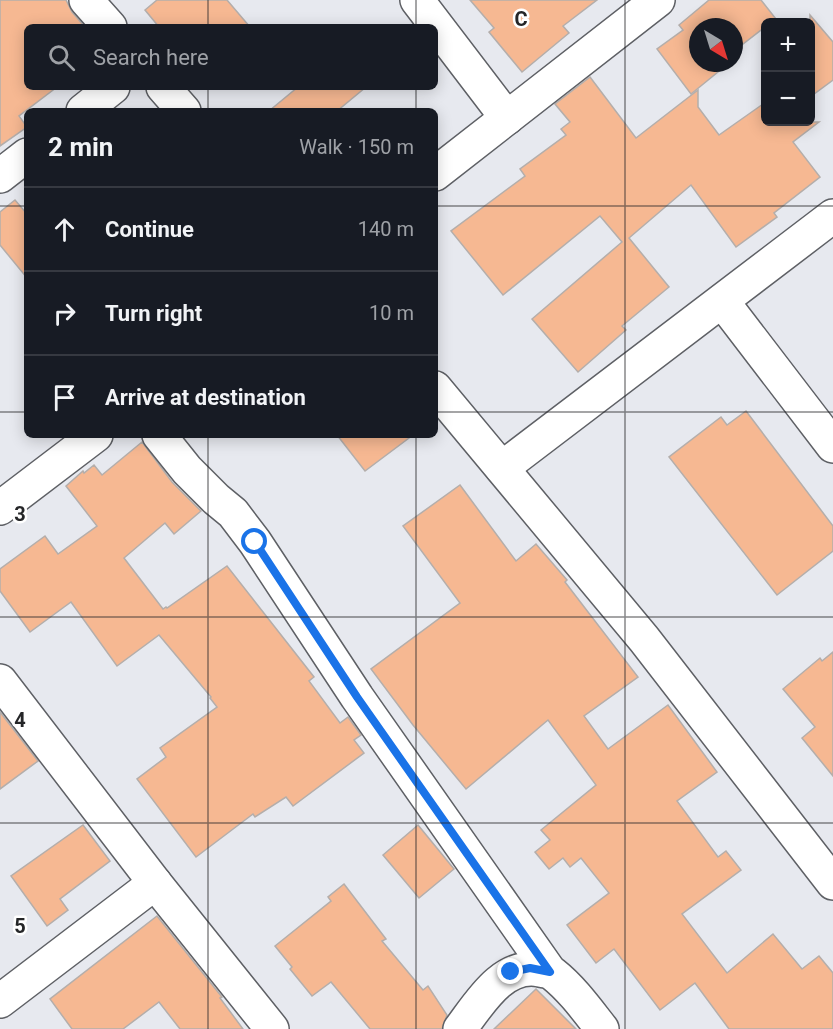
<!DOCTYPE html>
<html lang="en">
<head>
<meta charset="utf-8">
<style>
	body { margin:0; font-family:Roboto,sans-serif; background:#242831; color:#f1f3f6 }
	.controls { position:absolute; right:18px; top:18px; display:grid; overflow:hidden; border-radius:9px; box-shadow:0 3px 15px #0003 }
	.controls button { width:54px; height:54px; display:grid; place-items:center; padding:0; border:0; border-bottom:2px solid #363941; background:#171b24; color:#f1f3f6; font:30px sans-serif }
	.compass { position:absolute; left:689px; top:18px; width:54px; height:54px; border-radius:50%; background:#171b24; box-shadow:0 3px 15px #0003; rotate:142deg }
	.stop { position:absolute; width:18px; height:18px; margin:-14px; border:4px solid #1a73e8; border-radius:50%; background:#fff }
	.stop.end { background:#1a73e8; border-color:#fff; box-shadow:0 2px 6px #0008 }
	.list { margin:0; padding:0; list-style:none }
	h2 { display:flex; justify-content:space-between; align-items:center; height:78px; margin:0; padding:0 24px; font-size:26px }
	h2 small { font-size:20px; font-weight:400; color:#9ea1a6 }
	.list li { display:grid; grid-template-columns:39px 1fr auto; gap:18px; align-items:center; box-sizing:border-box; height:84px; padding:0 24px; border-top:2px solid #363941 }
	.list b { display:block; font-size:22px; white-space:nowrap }
	.list em { font-size:20px; font-style:normal; color:#9ea1a6 }
	.icon { flex:none; width:33px; height:33px; fill:none; stroke:currentColor; stroke-width:2; stroke-linecap:round; stroke-linejoin:round }
	.map { position:relative; flex:none; width:833px; height:1029px; overflow:hidden }
	.search { position:absolute; background:#171b24; box-shadow:0 3px 15px #0003; left:24px; top:24px; width:414px; height:66px; display:flex; align-items:center; gap:15px; box-sizing:border-box; padding:0 21px; border-radius:9px; color:#9ea1a6; font-size:22px }
	.panel { position:absolute; background:#171b24; box-shadow:0 3px 15px #0003; left:24px; top:108px; width:414px; height:330px; border-radius:9px }
	.map>svg:first-child { display:block }
</style>
</head>
<body>
<div class="map">
<svg width="833" height="1029" viewBox="0 0 833 1029">
	<rect width="100%" height="100%" fill="#e7e9ef"/>
	<!-- building -->
	<g fill="#f6b892" stroke="#b4aeab" stroke-width="1.5">
		<path d="M0,0H66L72,12L85,27H27V87H57L19,116L27,127L0,146Z"/>
		<path d="M157,0H227L250,27H159L145,10Z"/>
		<path d="M470,0H597L563,26L569,33L522,72L489,32L494,28Z"/>
		<path d="M709,0H761L776,19L771,22H765V27L734,51V27H698V63H729L691,94L657,49L683,30L679,25Z"/>
		<path d="M810,15L833,42V80L810,97Z"/>
		<path d="M590,77L636,138L698,90V107L719,135L763,104L765,108V122H819L793,142L820,177L774,213L777,217L736,247L691,185L629,238L669,287L622,326L626,330L578,372L532,319L622,242L600,216L503,295L451,231L525,176L520,169L566,135L561,129L570,122L555,104Z"/>
		<path d="M298,87H366L337,111H269Z"/>
		<path d="M15,200L27,214V278L0,245V212Z"/>
		<path d="M746,411L833,526V551L777,595L669,457L721,417L727,425Z"/>
		<path d="M337,435H413L365,471Z"/>
		<path d="M142,442L172,482L201,511L174,534L165,523L124,558L163,609L166,607L167,608L227,566L314,677L309,681L340,723L348,717L361,735L354,740L364,753L293,806L286,797L255,817L253,814L196,857L137,779L166,757L160,748L217,707L210,698L211,697L159,635L117,666L71,602L30,632L0,591V569L45,536L58,554L97,526L66,486L83,471L84,473L94,465L102,475Z"/>
		<path d="M460,485L516,561L536,544L567,580L565,582L638,677L584,716L608,749L668,705L717,772L677,801L718,857L726,851L741,870L682,914L727,973L773,934L802,969L819,956L833,973V1029H729L695,983L660,1010L614,949L596,963L567,925L609,893L581,858L570,867L563,858L549,869L535,852L550,840L541,830L596,785L548,720L466,789L413,725L371,669L460,603L403,526Z"/>
		<path d="M833,652V776L802,738L815,727L783,689L820,658L822,661Z"/>
		<path d="M0,712L38,761L0,789Z"/>
		<path d="M83,825L110,861L60,899L68,910L47,926L11,876Z"/>
		<path d="M418,825L454,869L419,898L383,855Z"/>
		<path d="M344,884L386,939L382,941L423,990L428,986L447,1015L442,1029H370L331,982L312,996L290,969L292,967L275,946L331,901L328,897Z"/>
		<path d="M157,916L222,997L220,998L243,1029H180L159,1002L123,1029H72L50,999Z"/>
		<path d="M536,989L576,1029H494Z"/>
	</g>
	<g fill="none" stroke-linecap="round" stroke-linejoin="round">
		<defs>
			<g id="minor">
				<path d="M86,0L110,27"/>
				<path d="M417,0L507,118"/>
				<path d="M163,87L184,111"/>
				<path d="M83,111L113,87"/>
				<path d="M435,174L658,0"/>
				<path d="M0,176L27,155"/>
				<path d="M722,301L833,446"/>
				<path d="M435,388L644,639L833,883"/>
				<path d="M159,435L187,470L216,499L233,513L255,542L357,697L550,972"/>
				<path d="M502,468L833,216"/>
				<path d="M0,508L96,435"/>
				<path d="M0,681L155,883L272,1029"/>
				<path d="M0,1001L155,883"/>
				<path d="M460,1029C479,1004 503,962 540,970C544,971 549,971 553,974C572,989 587,1010 602,1029"/>
			</g>
		</defs>
		<!-- minor casing -->
		<use href="#minor" stroke="#5e6065" stroke-width="36"/>
		<!-- minor -->
		<use href="#minor" stroke="#fff" stroke-width="33"/>
	</g>
	<g fill="none" stroke-linecap="round" stroke-linejoin="round">
		<!-- route -->
		<path stroke="#1a73e8" stroke-width="8" d="M255,542L357,697L550,972L530,968L511,972"/>
	</g>
	<!-- grid -->
	<path fill="none" stroke="#252628" stroke-width="1.5" stroke-opacity="0.55" d="M208,0V27M416,0V27M625,0V1029M208,87V111M416,87V111M0,206H27M435,206H833M0,412H27M435,412H833M208,435V1029M416,435V1029M0,617H833M0,823H833"/>
	<g font-size="20" text-anchor="middle" font-weight="bold" fill="#252628" stroke="#fff" stroke-width="5" stroke-linejoin="round" paint-order="stroke">
		<text x="521" y="26">C</text>
		<text x="20" y="521">3</text>
		<text x="20" y="727">4</text>
		<text x="20" y="933">5</text>
	</g>
</svg>
<div class="controls">
<button>+</button>
<button>−</button>
</div>
<svg class="compass" viewBox="-18 -18 36 36"><path d="M0-13l5 13h-10z" fill="#e53935"/><path d="M0 13l5-13h-10z" fill="#9ea1a6"/></svg>
<div class="stop" style="left:255px;top:542px"></div>
<div class="stop end" style="left:511px;top:972px"></div>
<div class="search"><svg class="icon" aria-label="search" viewBox="0 0 24 24"><circle cx="10" cy="10" r="6"/><path d="M15 15l6 6"/></svg>Search here</div>
<section class="panel">
<h2>2 min<small>Walk · 150 m</small></h2>
<ul class="list">
<li><svg class="icon" aria-label="ahead" viewBox="0 0 24 24"><path d="M12 20V5M6 11l6-6 6 6"/></svg><div><b>Continue</b></div><em>140 m</em></li>
<li><svg class="icon" aria-label="right" viewBox="0 0 24 24"><path d="M7 20v-9h11M14 6l5 5-5 5"/></svg><div><b>Turn right</b></div><em>10 m</em></li>
<li><svg class="icon" aria-label="arrive" viewBox="0 0 24 24"><path d="M6 21V4h12l-3 4 3 4H6"/></svg><div><b>Arrive at destination</b></div></li>
</ul>
</section>
</div>
</body>
</html>
